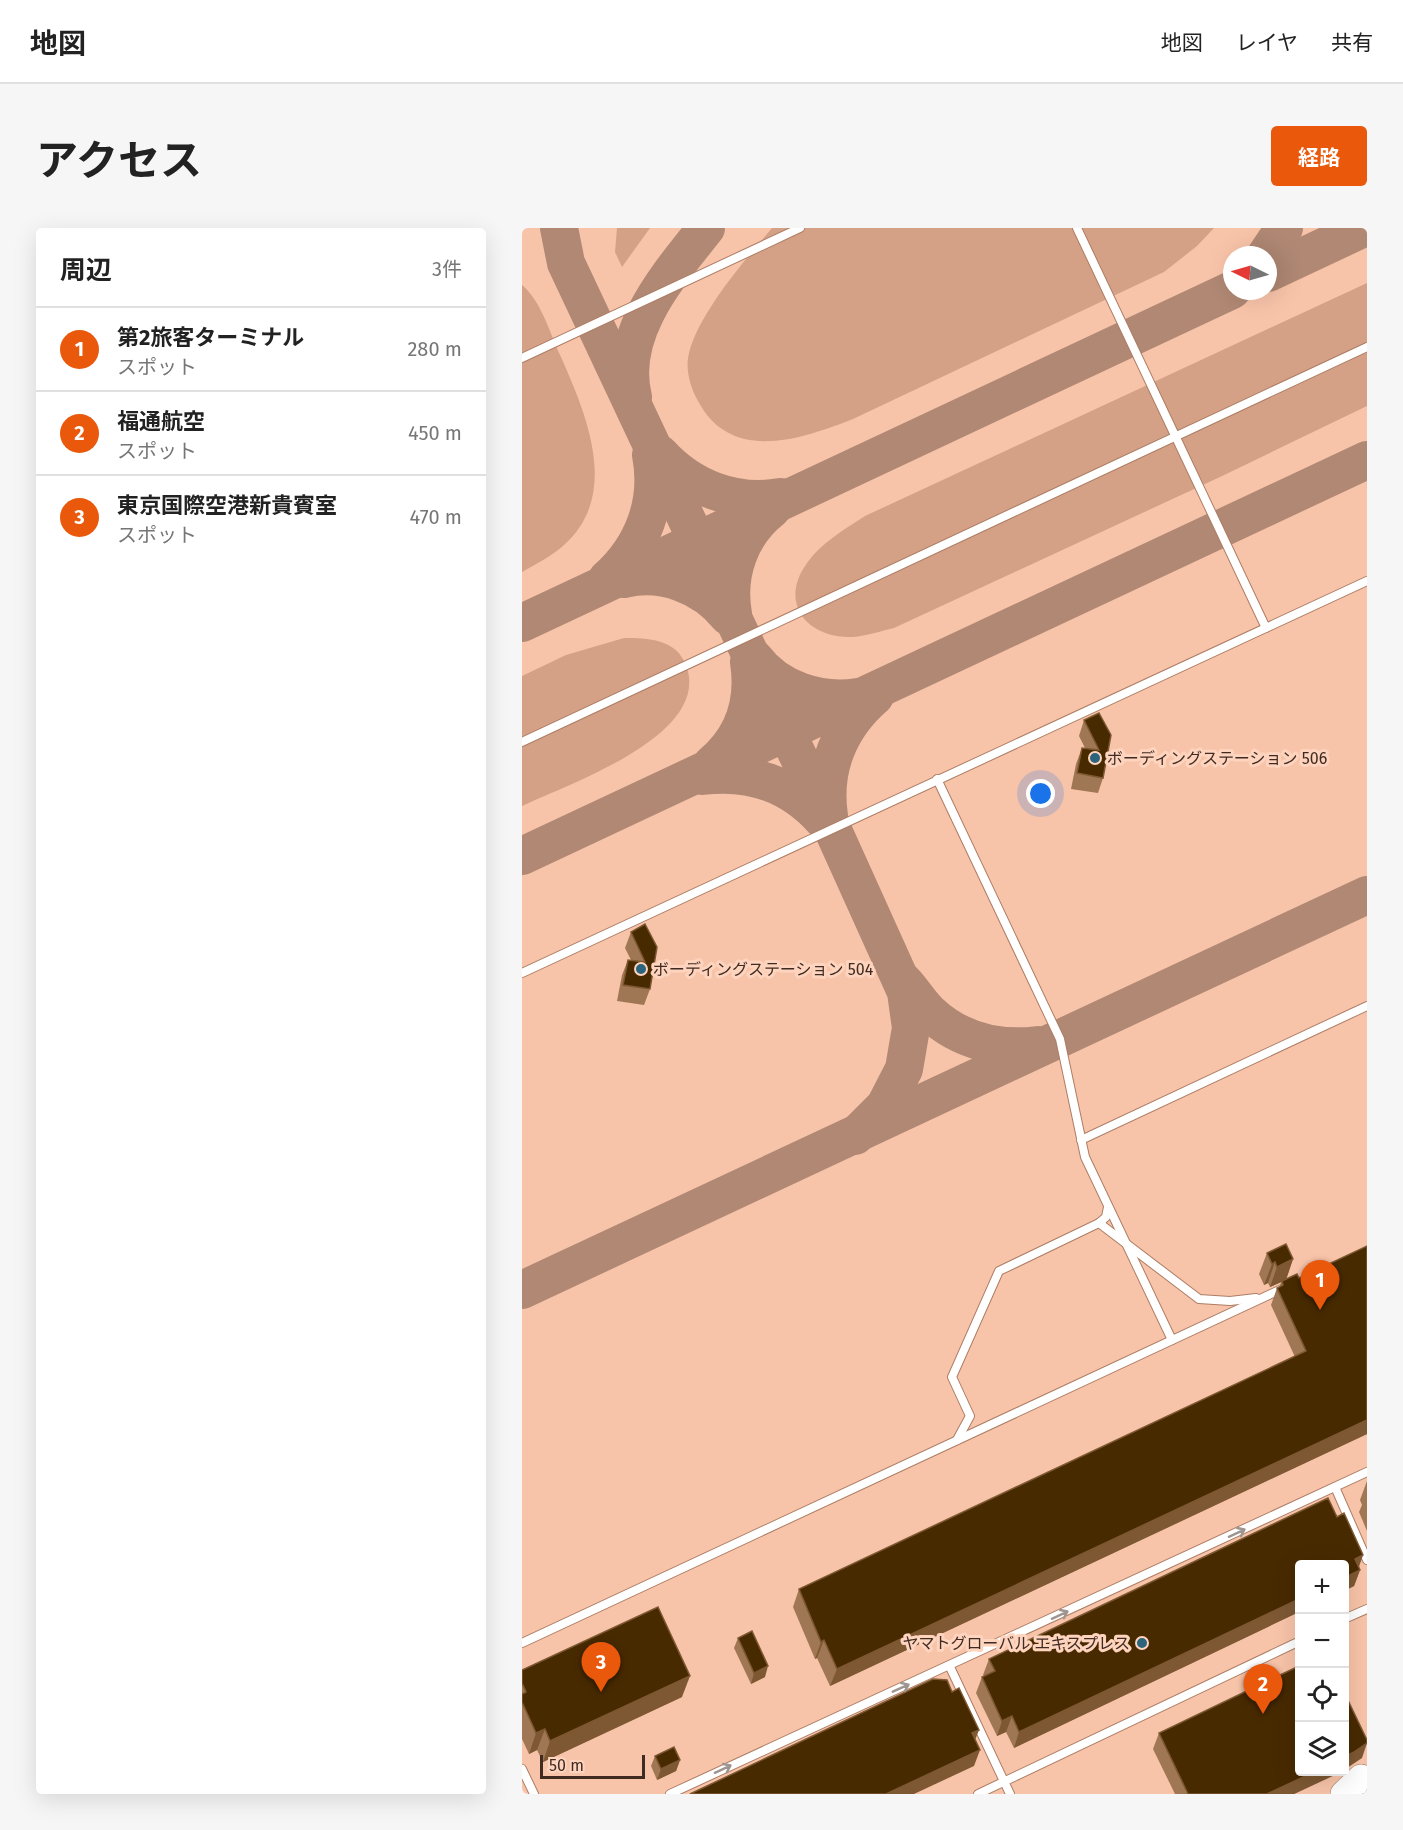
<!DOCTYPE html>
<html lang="ja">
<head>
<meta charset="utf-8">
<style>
	body { margin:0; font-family:"Fira Sans","Noto Sans JP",sans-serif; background:#f6f6f6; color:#222 }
	.controls { position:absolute; right:18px; bottom:18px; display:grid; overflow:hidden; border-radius:6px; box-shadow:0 6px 24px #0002 }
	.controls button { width:54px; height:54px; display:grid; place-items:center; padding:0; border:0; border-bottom:2px solid #e0e0e0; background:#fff; color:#222; font:30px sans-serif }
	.compass { position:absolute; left:701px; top:18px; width:54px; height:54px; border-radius:50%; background:#fff; box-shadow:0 6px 24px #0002; rotate:275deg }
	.scale { position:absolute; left:18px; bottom:15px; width:105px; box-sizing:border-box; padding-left:6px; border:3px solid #3f2b21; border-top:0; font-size:16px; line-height:21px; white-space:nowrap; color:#3f2b21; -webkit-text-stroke:4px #fed4be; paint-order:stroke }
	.you { position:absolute; left:519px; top:566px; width:21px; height:21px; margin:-15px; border:4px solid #fff; border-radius:50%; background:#1a73e8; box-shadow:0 0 0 9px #1a73e833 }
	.badge { display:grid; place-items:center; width:39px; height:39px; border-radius:50%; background:#ea580c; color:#fff; font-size:20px; font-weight:700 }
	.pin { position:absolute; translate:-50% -50px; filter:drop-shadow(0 2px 3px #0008) }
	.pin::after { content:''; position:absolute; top:32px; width:21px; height:18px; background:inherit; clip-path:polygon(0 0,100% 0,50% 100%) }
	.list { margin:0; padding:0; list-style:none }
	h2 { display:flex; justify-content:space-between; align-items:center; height:78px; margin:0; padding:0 24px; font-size:26px }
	h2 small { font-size:20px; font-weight:400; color:#767676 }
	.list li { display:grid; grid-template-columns:39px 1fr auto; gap:18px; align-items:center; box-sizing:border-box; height:84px; padding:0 24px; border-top:2px solid #e0e0e0 }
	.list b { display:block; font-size:22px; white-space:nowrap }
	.list p { margin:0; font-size:20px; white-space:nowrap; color:#767676 }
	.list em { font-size:20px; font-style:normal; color:#767676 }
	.icon { flex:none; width:33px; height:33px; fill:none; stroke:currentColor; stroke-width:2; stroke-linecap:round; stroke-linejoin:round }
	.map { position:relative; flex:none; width:845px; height:1566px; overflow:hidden; border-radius:6px }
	header { display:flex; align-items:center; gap:36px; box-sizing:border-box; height:84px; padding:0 30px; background:#fff; border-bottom:2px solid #e0e0e0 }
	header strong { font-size:28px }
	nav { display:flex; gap:33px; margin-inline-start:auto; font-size:21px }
	.intro { display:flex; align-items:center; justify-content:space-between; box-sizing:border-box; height:144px; padding:0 36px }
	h1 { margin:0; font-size:42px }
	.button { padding:15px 27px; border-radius:6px; background:#ea580c; color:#fff; font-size:21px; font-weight:700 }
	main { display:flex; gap:36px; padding:0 36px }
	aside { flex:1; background:#fff; border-radius:6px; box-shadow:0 6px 24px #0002 }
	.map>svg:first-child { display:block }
</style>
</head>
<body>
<header>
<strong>地図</strong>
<nav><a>地図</a><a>レイヤ</a><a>共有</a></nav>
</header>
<div class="intro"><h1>アクセス</h1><a class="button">経路</a></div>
<main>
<aside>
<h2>周辺<small>3件</small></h2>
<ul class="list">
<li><span class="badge">1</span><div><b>第2旅客ターミナル</b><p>スポット</p></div><em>280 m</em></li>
<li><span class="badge">2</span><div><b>福通航空</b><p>スポット</p></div><em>450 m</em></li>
<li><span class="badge">3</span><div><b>東京国際空港新貴賓室</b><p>スポット</p></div><em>470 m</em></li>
</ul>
</aside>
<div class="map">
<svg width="845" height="1566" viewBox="0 0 845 1566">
	<rect width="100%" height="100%" fill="#f8c4a9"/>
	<!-- green -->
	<g fill="#d4a186">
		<path d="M95,0H128L100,39L93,24Z"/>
		<path d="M250,0H692L675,18L642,44L331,191C280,211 209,236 176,173C169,161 164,144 166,130C173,89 223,32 250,0Z"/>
		<path d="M845,55V178L698,249L372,400C359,403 344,408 331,409C285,411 256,375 285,335C299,315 323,301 343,288Z"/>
		<path d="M0,57C20,74 28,106 39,129C64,186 99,266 42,317C30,328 14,336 0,344Z"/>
		<path d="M102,410C126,410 154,411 164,437C191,507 46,556 0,578V448L44,427Z"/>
	</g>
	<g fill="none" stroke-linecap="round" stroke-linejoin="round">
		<!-- taxiway -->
		<g stroke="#b08874" stroke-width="38">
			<path d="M37,0L44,35L310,600L384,764L389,800L382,841L363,878L333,908"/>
			<path d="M744,27L762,0"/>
			<path d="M746,45L842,0"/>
			<path d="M111,169C95,104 147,47 184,0"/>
			<path d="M138,226C169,260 213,277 259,269"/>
			<path d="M85,351C121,319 138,274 129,227"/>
			<path d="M102,351C140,342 181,357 206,388"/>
			<path d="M211,386C204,346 218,306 250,281"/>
			<path d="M0,395L710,62"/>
			<path d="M232,430C256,462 298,475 336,469"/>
			<path d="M190,536C221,510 233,474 227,434"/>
			<path d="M180,548C227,542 269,556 301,592"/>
			<path d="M307,588C300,541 317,499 353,468"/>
			<path d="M0,628L845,232"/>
			<path d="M381,753C391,763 398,776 408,785C438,813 476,822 516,817"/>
			<path d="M0,1062L845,667"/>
		</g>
		<defs>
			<g id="service">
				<path d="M555,0L744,400"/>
				<path d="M0,130L278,0"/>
				<path d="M0,514L845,119"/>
				<path d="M415,551L538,811L563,929L650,1112"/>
				<path d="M0,745L845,353"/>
				<path d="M559,912L845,778"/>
				<path d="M577,995L677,1071L708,1073L734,1070"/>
				<path d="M435,1212L448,1188L430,1149L477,1043L577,995L584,989L586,979"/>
				<path d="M813,1259L845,1332"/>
				<path d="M822,1391L845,1381"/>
				<path d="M0,1415L764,1059"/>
				<path d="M428,1439L488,1566"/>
				<path d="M0,1541L12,1566"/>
				<path d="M148,1566L845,1244"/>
				<path d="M456,1566L778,1413"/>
			</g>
			<path id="trunk" d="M822,1566L839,1550"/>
		</defs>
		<!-- service casing -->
		<use href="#service" stroke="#ad7d64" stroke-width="10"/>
		<!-- trunk casing -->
		<use href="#trunk" stroke="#ad7d64" stroke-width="28"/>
		<!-- service -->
		<use href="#service" stroke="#fff" stroke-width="8"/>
		<!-- trunk -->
		<use href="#trunk" stroke="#fff" stroke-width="27"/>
	</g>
	<!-- wall -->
	<g fill="#a07754">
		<path d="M577,485L581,550L576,565L549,561L554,536L560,520H563L557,508L562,492Z"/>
		<path d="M123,696L128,761L122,777L95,773L100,747L106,732H109L103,720L109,704Z"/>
		<path d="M745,1025L771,1031L764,1051L845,1206L308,1458L295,1430L293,1431L271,1379L277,1361L773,1129L749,1077L755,1060L758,1058L759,1054L748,1059L746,1055L742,1057L737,1046Z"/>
		<path d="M845,1253V1303L837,1284L840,1277L838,1272Z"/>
		<path d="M806,1270L815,1289L822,1285L841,1327L837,1339L838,1342L832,1358L822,1363V1336H777V1384L492,1520L484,1504L475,1508L454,1465L460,1449L462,1448L461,1447L467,1431Z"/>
		<path d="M216,1410L243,1449L229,1456L212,1420Z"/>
		<path d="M0,1442L160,1469L21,1534L15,1522L7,1526L0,1511Z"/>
		<path d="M637,1505L819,1544L772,1566H653L631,1521Z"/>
		<path d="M133,1528L158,1532L154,1543L135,1552L129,1538Z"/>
	</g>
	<!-- shaded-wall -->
	<g fill="#7d5833">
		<path d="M771,1031L764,1052L748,1059L755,1039Z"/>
		<path d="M753,1034L746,1055L742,1057L750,1036Z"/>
		<path d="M845,1192V1206L308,1458L315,1441Z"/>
		<path d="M841,1327L835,1343L833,1331Z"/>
		<path d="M838,1342L832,1358L822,1363V1350Z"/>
		<path d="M777,1371V1384L492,1520L497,1504Z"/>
		<path d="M302,1412L295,1430L293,1431L299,1414Z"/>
		<path d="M246,1438L243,1449L229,1456L232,1445Z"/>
		<path d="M168,1448L160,1469L21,1534L28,1513Z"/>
		<path d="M490,1488L484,1504L475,1508L480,1493Z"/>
		<path d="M23,1501L15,1522L7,1526L14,1505Z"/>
		<path d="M457,1502L451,1517L450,1505Z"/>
		<path d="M845,1515L840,1530L822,1542V1529Z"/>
		<path d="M458,1522L452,1538L392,1566H364Z"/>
		<path d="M158,1532L154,1543L135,1552L139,1541Z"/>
		<path d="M792,1544H819L772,1566H745Z"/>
	</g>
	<!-- building -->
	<g fill="#482a00" stroke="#7d5833" stroke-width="1.5">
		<path d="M577,485L589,507L581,550L555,545L560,520L577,522L562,492Z"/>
		<path d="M123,696L135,719L128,761L101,757L106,732L123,734L109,704Z"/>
		<path d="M764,1016L771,1031L755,1039L753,1034L750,1036L745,1025Z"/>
		<path d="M845,1018V1192L315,1441L302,1412L299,1414L277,1361L784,1123L755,1060L761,1057L760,1053L775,1046L777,1050Z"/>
		<path d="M806,1270L815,1289L822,1285L841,1327L833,1331L838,1342L822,1350V1336H777V1371L497,1504L490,1488L480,1493L460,1449L473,1443L467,1431Z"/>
		<path d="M136,1379L168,1448L28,1513L23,1501L14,1505L0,1474V1466L4,1464L0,1455V1442Z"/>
		<path d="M230,1403L246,1438L232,1445L216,1410Z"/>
		<path d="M777,1438V1544H792L745,1566H666L637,1505Z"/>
		<path d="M411,1451L425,1452L430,1464L437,1460L457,1502L450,1505L458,1522L364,1566H168Z"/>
		<path d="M822,1464L845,1512V1515L832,1524L822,1529Z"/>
		<path d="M152,1519L158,1532L139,1541L133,1528Z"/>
	</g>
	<!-- one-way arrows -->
	<defs><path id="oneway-shaft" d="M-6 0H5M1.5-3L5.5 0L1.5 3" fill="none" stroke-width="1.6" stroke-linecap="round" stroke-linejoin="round" transform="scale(1.5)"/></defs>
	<g stroke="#9f9590">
		<use href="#oneway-shaft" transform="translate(715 1305) rotate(-25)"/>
		<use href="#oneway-shaft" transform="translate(538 1387) rotate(-25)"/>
		<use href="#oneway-shaft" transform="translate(379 1460) rotate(-24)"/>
		<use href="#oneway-shaft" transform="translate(201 1541) rotate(-25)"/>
	</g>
	<!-- markers -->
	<g fill="#2a647d" stroke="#fed4be" stroke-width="2">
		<circle cx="573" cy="530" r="6"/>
		<circle cx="119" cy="741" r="6"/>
		<circle cx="620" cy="1415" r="6"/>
	</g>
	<g text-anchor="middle" stroke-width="6" stroke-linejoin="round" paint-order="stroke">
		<!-- poi labels -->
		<g font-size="16" fill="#3f2b21" stroke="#fed4be" text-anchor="start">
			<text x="585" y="536">ボーディングステーション 506</text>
			<text x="131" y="747">ボーディングステーション 504</text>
			<text x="608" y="1421" text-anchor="end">ヤマトグローバル エキスプレス</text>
		</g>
	</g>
</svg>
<div class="controls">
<button>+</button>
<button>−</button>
<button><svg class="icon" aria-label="locate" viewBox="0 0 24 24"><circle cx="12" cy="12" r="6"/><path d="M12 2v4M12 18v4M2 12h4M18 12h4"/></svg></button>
<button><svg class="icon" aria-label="layers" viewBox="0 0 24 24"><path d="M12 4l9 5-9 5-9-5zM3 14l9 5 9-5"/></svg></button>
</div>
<svg class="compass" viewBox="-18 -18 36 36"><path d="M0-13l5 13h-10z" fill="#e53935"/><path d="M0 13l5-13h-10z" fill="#767676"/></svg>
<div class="scale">50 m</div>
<div class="you"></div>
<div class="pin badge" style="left:798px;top:1082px">1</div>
<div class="pin badge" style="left:741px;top:1486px">2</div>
<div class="pin badge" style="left:79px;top:1464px">3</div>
</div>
</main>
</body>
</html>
